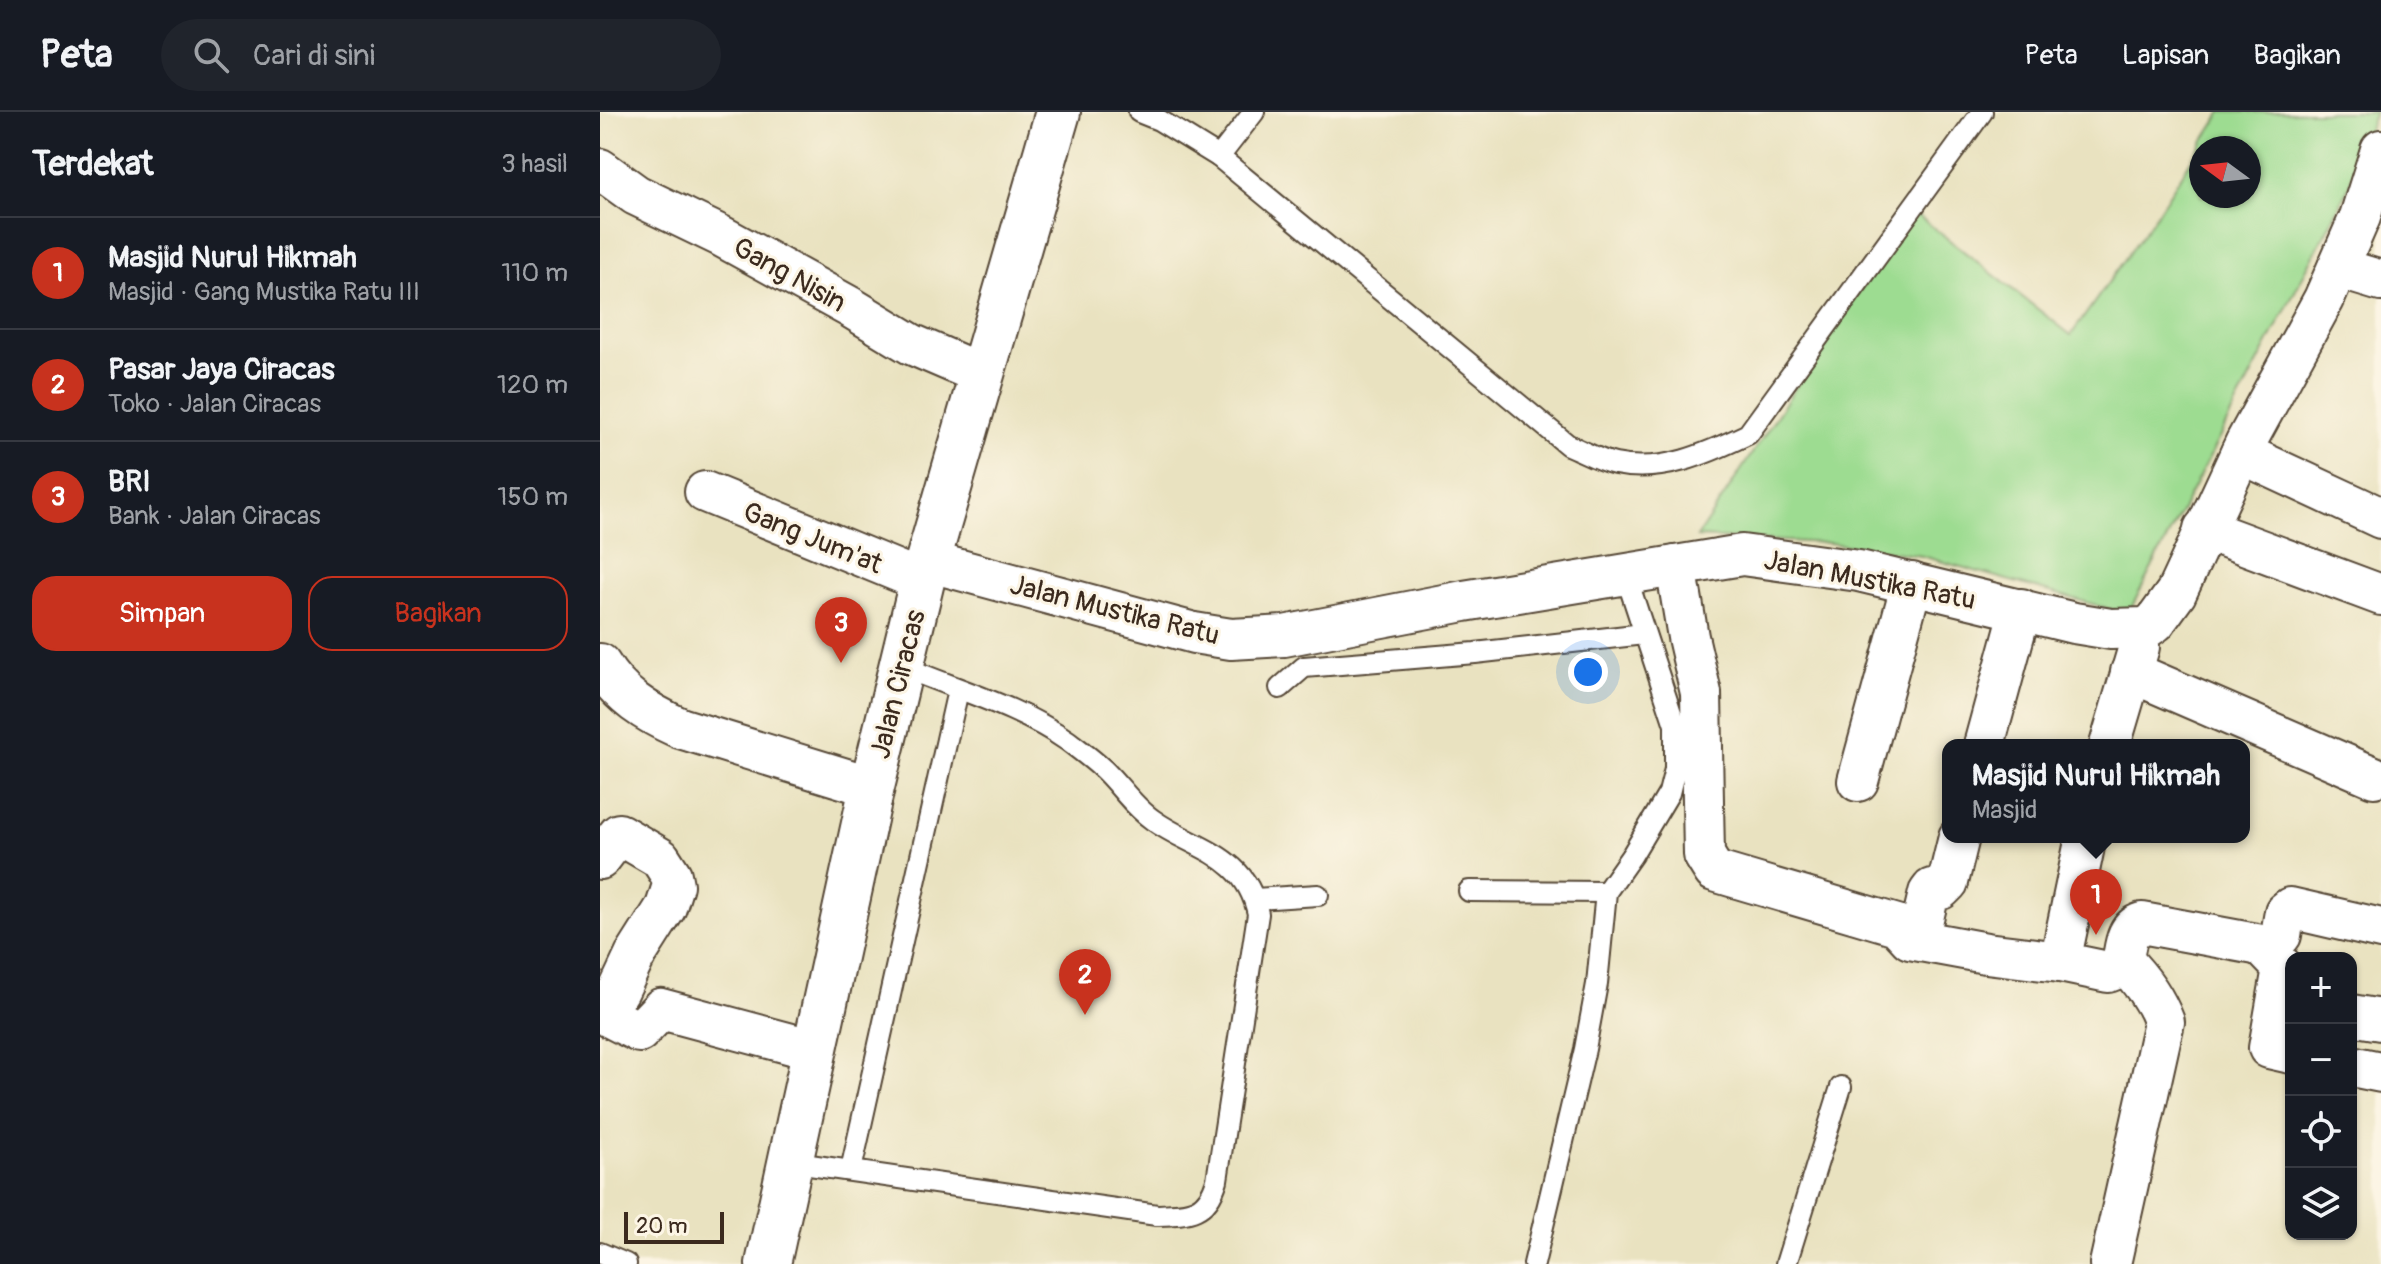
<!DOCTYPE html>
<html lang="id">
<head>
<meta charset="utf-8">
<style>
	body { margin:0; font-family:Pangolin,sans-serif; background:#20242c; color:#f1f3f6 }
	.controls { position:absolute; right:24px; bottom:24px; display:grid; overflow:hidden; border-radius:16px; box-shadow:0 2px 6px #0004 }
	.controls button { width:72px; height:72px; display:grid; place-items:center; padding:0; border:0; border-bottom:2px solid #363941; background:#171b24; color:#f1f3f6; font:40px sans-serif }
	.compass { position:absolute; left:1589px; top:24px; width:72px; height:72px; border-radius:50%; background:#171b24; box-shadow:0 2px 6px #0004; rotate:285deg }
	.scale { position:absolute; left:24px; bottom:20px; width:100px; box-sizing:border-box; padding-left:8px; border:4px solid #3b2a1e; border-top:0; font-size:22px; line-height:28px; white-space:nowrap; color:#3b2a1e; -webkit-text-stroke:6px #fcf5e5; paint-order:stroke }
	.you { position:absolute; left:988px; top:560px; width:28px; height:28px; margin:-20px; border:6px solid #fff; border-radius:50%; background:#1a73e8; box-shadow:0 0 0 12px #1a73e833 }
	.badge { display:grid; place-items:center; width:52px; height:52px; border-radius:50%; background:#c8321e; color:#fff; font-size:26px; font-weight:700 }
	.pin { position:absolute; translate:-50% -66px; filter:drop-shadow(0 2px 4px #0008) }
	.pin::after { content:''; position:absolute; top:42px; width:28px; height:24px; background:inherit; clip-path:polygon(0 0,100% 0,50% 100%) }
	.popup { position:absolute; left:1342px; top:627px; width:308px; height:104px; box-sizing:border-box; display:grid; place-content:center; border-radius:16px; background:#171b24; filter:drop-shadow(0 2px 6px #0005); font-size:26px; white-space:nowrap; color:#9ea1a6 }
	.popup b { font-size:30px; color:#f1f3f6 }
	.popup::after { content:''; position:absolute; left:50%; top:100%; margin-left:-16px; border:16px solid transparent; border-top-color:#171b24 }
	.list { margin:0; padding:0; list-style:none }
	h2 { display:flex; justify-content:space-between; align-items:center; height:104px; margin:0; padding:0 32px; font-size:34px }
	h2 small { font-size:26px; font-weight:400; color:#9ea1a6 }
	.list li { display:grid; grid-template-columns:52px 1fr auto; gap:24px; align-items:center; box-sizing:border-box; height:112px; padding:0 32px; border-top:2px solid #363941 }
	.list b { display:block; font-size:30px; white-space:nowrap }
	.list p { margin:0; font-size:26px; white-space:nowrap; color:#9ea1a6 }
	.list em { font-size:26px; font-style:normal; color:#9ea1a6 }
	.actions { display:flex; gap:16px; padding:24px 32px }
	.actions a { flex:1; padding:18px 0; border:2px solid #c8321e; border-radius:24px; text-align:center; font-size:28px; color:#c8321e }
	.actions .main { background:#c8321e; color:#fff }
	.icon { flex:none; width:44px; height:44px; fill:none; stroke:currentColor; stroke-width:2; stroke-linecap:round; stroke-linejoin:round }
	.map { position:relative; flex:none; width:1781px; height:1152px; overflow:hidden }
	header { display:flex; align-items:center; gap:48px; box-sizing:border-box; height:112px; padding:0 40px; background:#171b24; border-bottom:2px solid #363941 }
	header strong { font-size:38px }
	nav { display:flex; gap:44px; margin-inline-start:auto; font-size:28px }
	.search { width:560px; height:72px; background:#20242c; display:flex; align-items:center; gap:20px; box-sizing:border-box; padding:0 28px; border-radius:44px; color:#9ea1a6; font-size:30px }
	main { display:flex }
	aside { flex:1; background:#171b24 }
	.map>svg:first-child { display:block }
</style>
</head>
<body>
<header>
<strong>Peta</strong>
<div class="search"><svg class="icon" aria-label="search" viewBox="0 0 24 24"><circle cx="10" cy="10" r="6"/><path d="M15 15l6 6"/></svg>Cari di sini</div>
<nav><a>Peta</a><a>Lapisan</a><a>Bagikan</a></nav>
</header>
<main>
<aside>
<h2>Terdekat<small>3 hasil</small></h2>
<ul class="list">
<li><span class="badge">1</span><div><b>Masjid Nurul Hikmah</b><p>Masjid · Gang Mustika Ratu III</p></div><em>110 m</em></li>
<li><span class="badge">2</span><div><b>Pasar Jaya Ciracas</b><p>Toko · Jalan Ciracas</p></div><em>120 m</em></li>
<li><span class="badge">3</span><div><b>BRI</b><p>Bank · Jalan Ciracas</p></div><em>150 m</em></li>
</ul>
<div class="actions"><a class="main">Simpan</a><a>Bagikan</a></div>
</aside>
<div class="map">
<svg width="1781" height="1152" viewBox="0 0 1781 1152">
	<rect width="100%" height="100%" fill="#fcf5e5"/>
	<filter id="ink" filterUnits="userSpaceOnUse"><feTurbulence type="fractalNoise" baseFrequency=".0125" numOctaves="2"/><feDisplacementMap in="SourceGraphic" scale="16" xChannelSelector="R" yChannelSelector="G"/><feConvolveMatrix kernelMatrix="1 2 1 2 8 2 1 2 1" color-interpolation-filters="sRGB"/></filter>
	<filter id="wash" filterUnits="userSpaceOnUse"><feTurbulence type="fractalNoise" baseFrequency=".006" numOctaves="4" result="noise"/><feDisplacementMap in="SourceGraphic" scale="32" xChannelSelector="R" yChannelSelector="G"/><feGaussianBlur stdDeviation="1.8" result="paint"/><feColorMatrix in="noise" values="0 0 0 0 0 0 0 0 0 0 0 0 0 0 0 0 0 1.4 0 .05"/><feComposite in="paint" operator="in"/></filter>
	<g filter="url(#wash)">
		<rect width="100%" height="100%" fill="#e9e2c0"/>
		<!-- green -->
		<path fill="#9ddc91" stroke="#6c8358" stroke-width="2" fill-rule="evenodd" d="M1622,0H1775L1746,81L1528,502L1322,444L1230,431L1097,425L1312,99L1471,223L1552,109ZM1601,36H1649V84H1601Z"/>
	</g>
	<g filter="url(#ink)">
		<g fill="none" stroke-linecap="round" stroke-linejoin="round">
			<defs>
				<g id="service">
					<path d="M539,0L559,8L619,45L968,333C983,339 1000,349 1015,352C1062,362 1106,342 1148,322L1382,0"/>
					<path d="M619,45L654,0"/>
					<path d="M680,576L704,555L875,541L1044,522"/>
					<path d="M869,779L1006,780"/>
					<path d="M655,787L718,783"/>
					<path d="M189,1050L557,1103C589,1102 607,1102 617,1068L658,802C646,742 595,738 553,708C534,695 522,676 506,660C495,649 481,639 468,629C420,595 355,577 301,554"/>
					<path d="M251,1058L358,578"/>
					<path d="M0,1141L26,1152"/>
					<path d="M934,1152L985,937L997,872L1006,780L1032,743L1069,681L1075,657V613L1026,464"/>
					<path d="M1186,1152L1241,975"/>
				</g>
				<g id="minor">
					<path d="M0,57L36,83L121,124L250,195L311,232L383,263"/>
					<path d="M1738,156L1781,169"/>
					<path d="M1641,341L1781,406"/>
					<path d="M105,380L322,469"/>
					<path d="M1604,417L1781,483"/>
					<path d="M327,449L594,521L631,527L684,524L864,489L1142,443L1259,459L1474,511L1511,517L1546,516L1555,510L1576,481L1646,330L1724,187L1760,105L1781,38"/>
					<path d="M1076,454L1088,525L1101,581L1104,743L1114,759L1297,813L1310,827L1386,841L1460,850L1508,860L1521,855C1526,839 1523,817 1542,811L1661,833H1672L1681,823L1685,800L1690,796L1781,817"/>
					<path d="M0,552C19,584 47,601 80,616L272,675"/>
					<path d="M1531,560L1774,665"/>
					<path d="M1384,633L1421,497"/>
					<path d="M1510,633L1539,535"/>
					<path d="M1258,669L1312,471"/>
					<path d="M0,747L19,722L60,746L71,763L73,773L66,795L35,844L19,878L4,902"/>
					<path d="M1318,828L1329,781L1332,777H1341L1348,770L1359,725"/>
					<path d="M1661,833L1683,856L1669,936L1691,941"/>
					<path d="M1460,850L1486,725"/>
					<path d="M0,900L39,920L61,897L214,938"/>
					<path d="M1751,903L1781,908"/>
					<path d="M1751,954L1781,960"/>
					<path d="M1510,1152L1564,910C1555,886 1541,867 1523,849"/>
				</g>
				<path id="tertiary" d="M168,1152L272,675L322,469L458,0"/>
			</defs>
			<!-- service casing -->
			<use href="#service" stroke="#554636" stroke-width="24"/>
			<!-- minor casing -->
			<use href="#minor" stroke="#554636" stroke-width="44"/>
			<!-- tertiary casing -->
			<use href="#tertiary" stroke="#554636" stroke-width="48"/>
			<!-- service -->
			<use href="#service" stroke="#fff" stroke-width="20"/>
			<!-- minor -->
			<use href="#minor" stroke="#fff" stroke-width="40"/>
			<!-- tertiary -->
			<use href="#tertiary" stroke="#fff" stroke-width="44"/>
		</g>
	</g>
	<g text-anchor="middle" stroke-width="6" stroke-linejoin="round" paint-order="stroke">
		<!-- street labels -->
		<g font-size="28" fill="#3b2a1e" stroke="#fcf5e5">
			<text transform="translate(190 162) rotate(29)" y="10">Gang Nisin</text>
			<text transform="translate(213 425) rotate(22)" y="10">Gang Jum'at</text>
			<text transform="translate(1270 467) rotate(11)" y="10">Jalan Mustika Ratu</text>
			<text transform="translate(515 497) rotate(14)" y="10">Jalan Mustika Ratu</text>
			<text transform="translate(297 572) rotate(-76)" y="10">Jalan Ciracas</text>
		</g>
	</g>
</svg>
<div class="controls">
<button>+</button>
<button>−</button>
<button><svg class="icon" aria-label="locate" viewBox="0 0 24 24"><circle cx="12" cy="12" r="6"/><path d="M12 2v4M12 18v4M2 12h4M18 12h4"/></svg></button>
<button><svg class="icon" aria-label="layers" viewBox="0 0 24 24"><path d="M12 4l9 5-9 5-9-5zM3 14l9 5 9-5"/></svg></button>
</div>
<svg class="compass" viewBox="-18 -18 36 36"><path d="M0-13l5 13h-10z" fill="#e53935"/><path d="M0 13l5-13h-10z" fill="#9ea1a6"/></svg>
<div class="scale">20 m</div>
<div class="you"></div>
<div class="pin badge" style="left:1496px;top:823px">1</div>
<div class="popup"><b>Masjid Nurul Hikmah</b>Masjid</div>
<div class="pin badge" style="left:485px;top:903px">2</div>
<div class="pin badge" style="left:241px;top:551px">3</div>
</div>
</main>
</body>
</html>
